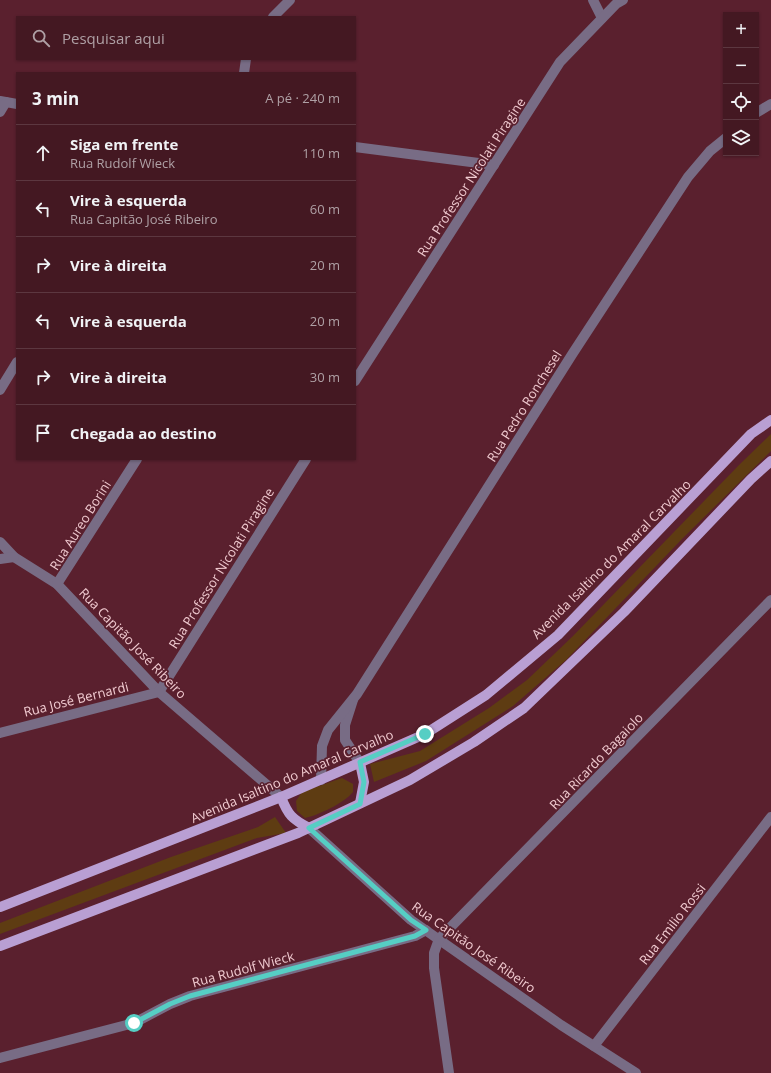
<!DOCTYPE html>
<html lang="pt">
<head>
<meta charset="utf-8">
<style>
	body { margin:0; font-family:"Open Sans",sans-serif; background:#4b212a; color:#f1f3f6 }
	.controls { position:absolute; right:12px; top:12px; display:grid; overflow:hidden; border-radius:0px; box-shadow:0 1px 3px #0004 }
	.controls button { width:36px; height:36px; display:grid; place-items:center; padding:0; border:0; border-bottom:1px solid #5c3740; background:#441822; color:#f1f3f6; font:20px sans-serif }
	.stop { position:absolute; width:12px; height:12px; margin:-9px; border:3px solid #56cec4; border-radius:50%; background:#fff }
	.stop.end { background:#56cec4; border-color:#fff; box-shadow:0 1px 4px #0008 }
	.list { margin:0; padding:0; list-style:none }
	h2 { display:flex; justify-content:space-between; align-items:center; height:52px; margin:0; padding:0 16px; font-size:17px }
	h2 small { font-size:13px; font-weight:400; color:#afa0a5 }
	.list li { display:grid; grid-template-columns:26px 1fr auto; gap:12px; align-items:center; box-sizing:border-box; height:56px; padding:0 16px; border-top:1px solid #5c3740 }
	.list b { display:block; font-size:15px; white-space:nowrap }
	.list p { margin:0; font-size:13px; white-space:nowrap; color:#afa0a5 }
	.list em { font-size:13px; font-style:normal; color:#afa0a5 }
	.icon { flex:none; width:22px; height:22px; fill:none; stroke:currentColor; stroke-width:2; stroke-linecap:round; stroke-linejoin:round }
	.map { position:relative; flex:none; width:771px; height:1073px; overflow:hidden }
	.search { position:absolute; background:#441822; box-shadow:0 1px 3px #0004; left:16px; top:16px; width:340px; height:44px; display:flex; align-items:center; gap:10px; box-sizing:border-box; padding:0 14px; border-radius:0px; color:#afa0a5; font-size:15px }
	.panel { position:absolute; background:#441822; box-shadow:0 1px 3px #0004; left:16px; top:72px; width:340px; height:388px; border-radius:0px }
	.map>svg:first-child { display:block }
</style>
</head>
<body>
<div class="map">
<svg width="771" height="1073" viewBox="0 0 771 1073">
	<rect width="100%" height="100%" fill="#5a202e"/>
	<!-- green -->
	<g fill="#5e3c12">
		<path d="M771,434V451L682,539L566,660L513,706L426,761L374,782L370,764L420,751L489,708L527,680L573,636L739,465Z"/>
		<path d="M342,778L353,784V792C344,803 319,815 305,818L297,811L296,801L302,792Z"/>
		<path d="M275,817L286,833L257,838L0,934V923L171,857L258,827Z"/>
	</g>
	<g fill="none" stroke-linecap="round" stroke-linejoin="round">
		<!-- minor -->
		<g stroke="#786c85" stroke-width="10">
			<path d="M593,0L602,18"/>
			<path d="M273,17L290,0"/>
			<path d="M244,73L246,59"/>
			<path d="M0,101L17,104"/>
			<path d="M0,112L6,102"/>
			<path d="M756,113L771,104"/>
			<path d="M355,147L494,165"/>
			<path d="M355,381L560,62L616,4L623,0"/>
			<path d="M0,390L17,362"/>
			<path d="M0,542L14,557L57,584L159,692L281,797"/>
			<path d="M0,559L14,557"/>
			<path d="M57,584L137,459"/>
			<path d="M353,700L345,725V740L360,763"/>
			<path d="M0,733L159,692L306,459"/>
			<path d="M321,780L322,746L328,730L357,694L573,353L688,177L710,151L726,138"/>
			<path d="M309,828L411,920L561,1025L636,1073"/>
			<path d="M594,1046L771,817"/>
			<path d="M0,1058L134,1023L170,1004L190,996L415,936L426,930"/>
			<path d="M449,1073L434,968V953L439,939L771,600"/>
		</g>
		<!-- major -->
		<g stroke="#b99fd3" stroke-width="10">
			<path d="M360,763L364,782L360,803"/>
			<path d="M281,797C288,815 292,819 309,828"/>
			<path d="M0,907L281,797L425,734L486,695L558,635L751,434L771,420"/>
			<path d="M0,946L298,833L410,780L474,742L524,708L624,612L751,479L771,461"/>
		</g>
	</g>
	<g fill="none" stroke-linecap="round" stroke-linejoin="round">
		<!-- route -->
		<path stroke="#56cec4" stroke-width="5" d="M134,1023L170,1004L190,996L415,936L426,930L411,920L309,828L360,804L364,782L360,762L425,734"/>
	</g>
	<g text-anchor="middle" stroke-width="3.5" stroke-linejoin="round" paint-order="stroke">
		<!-- street labels -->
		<g font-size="13" fill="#f0cad0" stroke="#5a202e">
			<text transform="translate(471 177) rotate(-57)" y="5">Rua Professor Nicolati Piragine</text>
			<text transform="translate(524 406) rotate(-58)" y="5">Rua Pedro Ronchesel</text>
			<text transform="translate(80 525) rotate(-58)" y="5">Rua Aureo Borini</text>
			<text transform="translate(611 559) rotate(-45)" y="5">Avenida Isaltino do Amaral Carvalho</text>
			<text transform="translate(221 568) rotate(-58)" y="5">Rua Professor Nicolati Piragine</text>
			<text transform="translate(133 643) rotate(46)" y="5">Rua Capitão José Ribeiro</text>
			<text transform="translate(76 699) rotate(-14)" y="5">Rua José Bernardi</text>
			<text transform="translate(596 761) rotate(-46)" y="5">Rua Ricardo Bagaiolo</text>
			<text transform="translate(292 776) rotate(-23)" y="5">Avenida Isaltino do Amaral Carvalho</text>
			<text transform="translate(672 924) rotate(-52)" y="5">Rua Emilio Rossi</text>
			<text transform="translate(474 947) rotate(35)" y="5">Rua Capitão José Ribeiro</text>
			<text transform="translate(243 969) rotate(-15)" y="5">Rua Rudolf Wieck</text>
		</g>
	</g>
</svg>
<div class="controls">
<button>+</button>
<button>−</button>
<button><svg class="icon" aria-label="locate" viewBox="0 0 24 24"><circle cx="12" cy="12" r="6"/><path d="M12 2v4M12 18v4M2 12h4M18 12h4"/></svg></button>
<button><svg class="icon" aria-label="layers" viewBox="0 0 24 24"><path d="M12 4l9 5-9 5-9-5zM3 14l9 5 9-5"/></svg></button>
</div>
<div class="stop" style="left:134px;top:1023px"></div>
<div class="stop end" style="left:425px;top:734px"></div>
<div class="search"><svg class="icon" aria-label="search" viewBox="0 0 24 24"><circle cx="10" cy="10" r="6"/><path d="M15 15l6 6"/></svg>Pesquisar aqui</div>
<section class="panel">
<h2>3 min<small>A pé · 240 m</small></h2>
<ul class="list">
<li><svg class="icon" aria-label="ahead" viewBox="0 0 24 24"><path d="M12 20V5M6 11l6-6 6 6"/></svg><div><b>Siga em frente</b><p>Rua Rudolf Wieck</p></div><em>110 m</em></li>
<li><svg class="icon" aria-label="left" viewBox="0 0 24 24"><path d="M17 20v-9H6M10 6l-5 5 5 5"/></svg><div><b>Vire à esquerda</b><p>Rua Capitão José Ribeiro</p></div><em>60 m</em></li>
<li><svg class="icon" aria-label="right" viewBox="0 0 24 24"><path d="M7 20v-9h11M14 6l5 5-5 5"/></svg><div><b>Vire à direita</b></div><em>20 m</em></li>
<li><svg class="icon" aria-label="left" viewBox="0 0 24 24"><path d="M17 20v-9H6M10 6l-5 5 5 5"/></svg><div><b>Vire à esquerda</b></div><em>20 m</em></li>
<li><svg class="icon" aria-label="right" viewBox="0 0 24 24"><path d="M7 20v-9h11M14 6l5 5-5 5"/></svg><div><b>Vire à direita</b></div><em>30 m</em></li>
<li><svg class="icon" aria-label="arrive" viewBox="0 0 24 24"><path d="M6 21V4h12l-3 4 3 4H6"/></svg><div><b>Chegada ao destino</b></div></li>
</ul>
</section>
</div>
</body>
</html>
